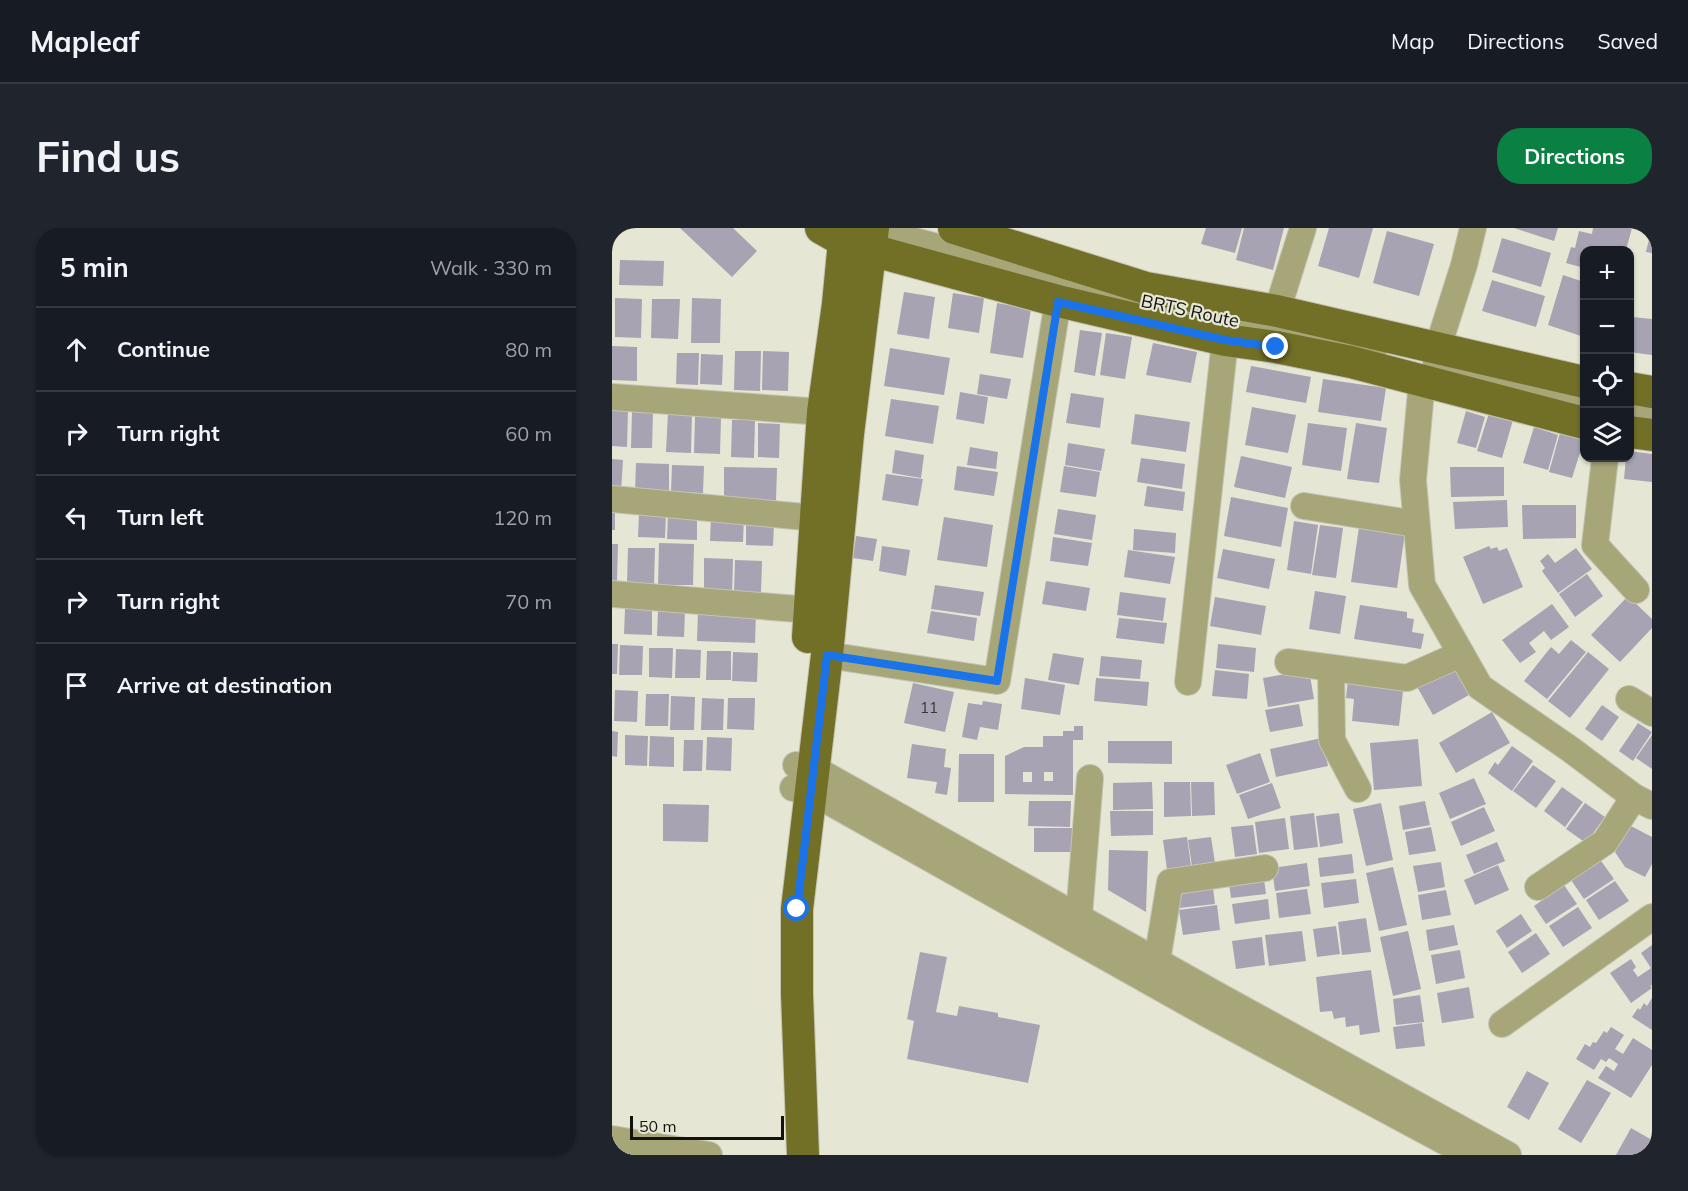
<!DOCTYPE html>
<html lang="en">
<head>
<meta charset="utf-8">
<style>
	body { margin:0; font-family:Mulish,sans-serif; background:#20242c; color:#f1f3f6 }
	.controls { position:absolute; right:18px; top:18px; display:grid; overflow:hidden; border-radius:12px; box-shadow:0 2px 4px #0004 }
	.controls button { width:54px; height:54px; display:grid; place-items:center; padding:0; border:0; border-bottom:2px solid #363941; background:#171b24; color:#f1f3f6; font:30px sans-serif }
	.scale { position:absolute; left:18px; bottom:15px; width:154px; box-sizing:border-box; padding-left:6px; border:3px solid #13120c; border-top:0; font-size:16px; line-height:21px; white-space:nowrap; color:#13120c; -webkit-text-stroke:4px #e6e6d5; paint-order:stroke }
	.stop { position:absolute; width:18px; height:18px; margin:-14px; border:4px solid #1a73e8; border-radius:50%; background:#fff }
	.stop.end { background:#1a73e8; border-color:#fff; box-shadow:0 2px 6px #0008 }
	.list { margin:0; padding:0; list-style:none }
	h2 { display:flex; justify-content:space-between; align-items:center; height:78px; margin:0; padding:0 24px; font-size:26px }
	h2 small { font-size:20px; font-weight:400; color:#9ea1a6 }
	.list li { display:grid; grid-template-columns:39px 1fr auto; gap:18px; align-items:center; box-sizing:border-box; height:84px; padding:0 24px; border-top:2px solid #363941 }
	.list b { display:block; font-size:22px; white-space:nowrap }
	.list em { font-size:20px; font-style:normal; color:#9ea1a6 }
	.icon { flex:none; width:33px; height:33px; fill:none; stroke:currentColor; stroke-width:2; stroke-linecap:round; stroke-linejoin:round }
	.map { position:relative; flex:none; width:1040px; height:927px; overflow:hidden; border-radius:24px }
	header { display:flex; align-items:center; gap:36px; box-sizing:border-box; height:84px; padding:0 30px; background:#171b24; border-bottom:2px solid #363941 }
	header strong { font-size:28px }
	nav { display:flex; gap:33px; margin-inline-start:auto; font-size:21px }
	.intro { display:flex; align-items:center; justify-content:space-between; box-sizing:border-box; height:144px; padding:0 36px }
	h1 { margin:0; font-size:42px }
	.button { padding:15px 27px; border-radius:24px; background:#0b8043; color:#fff; font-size:21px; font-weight:700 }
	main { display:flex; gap:36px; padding:0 36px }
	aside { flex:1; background:#171b24; border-radius:24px; box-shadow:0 2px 4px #0004 }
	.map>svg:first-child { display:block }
</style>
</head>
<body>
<header>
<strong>Mapleaf</strong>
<nav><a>Map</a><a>Directions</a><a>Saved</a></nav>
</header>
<div class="intro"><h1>Find us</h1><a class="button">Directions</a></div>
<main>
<aside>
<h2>5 min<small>Walk · 330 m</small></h2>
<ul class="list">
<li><svg class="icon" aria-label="ahead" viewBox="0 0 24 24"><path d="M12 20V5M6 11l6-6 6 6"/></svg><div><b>Continue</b></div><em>80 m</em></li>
<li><svg class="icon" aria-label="right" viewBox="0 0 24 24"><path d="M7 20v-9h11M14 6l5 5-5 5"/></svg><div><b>Turn right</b></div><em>60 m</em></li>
<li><svg class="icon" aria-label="left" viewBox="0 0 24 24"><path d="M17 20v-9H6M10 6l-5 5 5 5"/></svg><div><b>Turn left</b></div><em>120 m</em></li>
<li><svg class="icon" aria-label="right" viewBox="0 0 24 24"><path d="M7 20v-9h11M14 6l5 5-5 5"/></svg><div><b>Turn right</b></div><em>70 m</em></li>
<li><svg class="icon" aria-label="arrive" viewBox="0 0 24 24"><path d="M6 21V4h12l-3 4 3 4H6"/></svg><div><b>Arrive at destination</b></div></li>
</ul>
</aside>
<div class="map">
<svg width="1040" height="927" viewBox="0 0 1040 927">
	<rect width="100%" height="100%" fill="#e6e6d5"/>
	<!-- building -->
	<g fill="#a7a3b3" fill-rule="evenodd">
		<path d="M68,0H121L145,23L120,49Z"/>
		<path d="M594,0H630L623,25L589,16Z"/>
		<path d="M632,0H672L661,42L624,32Z"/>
		<path d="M717,0H761L747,50L706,38Z"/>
		<path d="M902,0H946L942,13Z"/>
		<path d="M981,0H1020L1014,22H972V40L954,35L959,19L963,20L967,3L980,6Z"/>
		<path d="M775,3L822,16L807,68L761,55Z"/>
		<path d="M1039,3H1040V25L1034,24Z"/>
		<path d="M890,10L939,25L929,59L880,44Z"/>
		<path d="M8,32L52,33L51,58L7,57Z"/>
		<path d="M951,47L972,54V109L936,97Z"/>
		<path d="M880,52L933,68L924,99L870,83Z"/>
		<path d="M292,64L323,69L317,111L285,106Z"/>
		<path d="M341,65L372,70L367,105L336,100Z"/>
		<path d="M3,70L30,71L29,110L3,109Z"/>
		<path d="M80,70L109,71L108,115H79Z"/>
		<path d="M40,71H68L66,111L39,110Z"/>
		<path d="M385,75L419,81L411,130L378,125Z"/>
		<path d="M1020,89L1040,91V127L1017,124Z"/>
		<path d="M468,102L490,105L483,148L462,144Z"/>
		<path d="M494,105L520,109L513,151L488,147Z"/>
		<path d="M541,115L585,124L579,155L534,147Z"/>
		<path d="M0,118L25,119V153L0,152Z"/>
		<path d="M278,120L338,130L332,167L272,158Z"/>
		<path d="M123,123H149L148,163L122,162Z"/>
		<path d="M151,123L177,124L176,163L150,162Z"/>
		<path d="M65,125H87L86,157L64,156Z"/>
		<path d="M89,126L111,127L110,157L88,156Z"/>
		<path d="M639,138L699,149L694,175L634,164Z"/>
		<path d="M368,146L399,151L395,171L365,166Z"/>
		<path d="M711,151L774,160L769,193L706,184Z"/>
		<path d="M348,164L376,169L372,196L344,191Z"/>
		<path d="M459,165L492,170L488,200L454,195Z"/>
		<path d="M279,171L327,178L321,216L273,208Z"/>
		<path d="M640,179L684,187L676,225L633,217Z"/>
		<path d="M0,180L16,181L15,219L0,218Z"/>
		<path d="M854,183L873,189L864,220L845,215Z"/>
		<path d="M20,184L41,185L40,220H19Z"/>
		<path d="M56,185L80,186L79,225L54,224Z"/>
		<path d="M877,185L901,192L890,230L865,223Z"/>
		<path d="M523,186L578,194L574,224L519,216Z"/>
		<path d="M83,188L109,189L108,226L82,225Z"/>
		<path d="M120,192H143L142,230L119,229Z"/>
		<path d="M146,195L168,196L167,230L146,229Z"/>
		<path d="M696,195L735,200L729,243L690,237Z"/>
		<path d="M744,195L775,200L767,255L735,251Z"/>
		<path d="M922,199L946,207L936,242L911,235Z"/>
		<path d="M948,205L972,212L960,250L937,244Z"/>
		<path d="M456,215L493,221L489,243L453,237Z"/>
		<path d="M358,219L386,224L384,241L355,237Z"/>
		<path d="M283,222L312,227L309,250L280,245Z"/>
		<path d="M1017,223L1040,226V254L1012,251L1014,230H1017Z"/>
		<path d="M629,228L680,239L673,270L622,259Z"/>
		<path d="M529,230L573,236L570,261L525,254Z"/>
		<path d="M0,231L11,232L9,264L0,263Z"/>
		<path d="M24,235L57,236V265L23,264Z"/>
		<path d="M60,237L92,238L91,265L59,264Z"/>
		<path d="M345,238L386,244L382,268L342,262Z"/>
		<path d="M452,238L488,244L484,269L448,264Z"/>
		<path d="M112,239L165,240L164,273L112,272Z"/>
		<path d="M838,239H892V268L839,269Z"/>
		<path d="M274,246L311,251L306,278L270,272Z"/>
		<path d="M535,258L573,264L571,283L532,278Z"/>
		<path d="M619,269L676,280L669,319L612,308Z"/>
		<path d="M895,272L896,299L843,301L841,274Z"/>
		<path d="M910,277H964V310L911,311Z"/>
		<rect x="0" y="278" width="3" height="24"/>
		<path d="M446,281L484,287L480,312L442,306Z"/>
		<path d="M56,285L85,286V312L55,311Z"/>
		<path d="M27,286H54L53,310L26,309Z"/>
		<path d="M99,288L132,289L131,314L98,313Z"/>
		<path d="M332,289L381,297L375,339L325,332Z"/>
		<path d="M682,293L706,297L699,346L675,342Z"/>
		<path d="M134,294L162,295L161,318L134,317Z"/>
		<path d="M708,297L731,300L724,350L700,347Z"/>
		<path d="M747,299L793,305L785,360L739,354Z"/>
		<path d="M522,301L564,305L563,325L521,322Z"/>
		<path d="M244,308L265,311L261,333L241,330Z"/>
		<path d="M441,309L480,315L476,338L438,333Z"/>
		<path d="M47,315L82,316L81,357H46Z"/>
		<path d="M0,316H6L5,353H0Z"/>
		<path d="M270,318L298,322L294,348L267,343Z"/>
		<path d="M877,318L879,321L885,319L887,323L895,320L911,359L871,376L851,329Z"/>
		<path d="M16,320H43L42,356L15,355Z"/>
		<path d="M964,320L980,341L946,365L930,343L933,340L928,333L936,326L943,335Z"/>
		<path d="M611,321L663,331L657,361L605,350Z"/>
		<path d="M516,322L563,329L558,356L512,349Z"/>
		<path d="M92,330L121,331L120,367H92Z"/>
		<path d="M123,332L150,333L149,365H122Z"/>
		<path d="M975,346L991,368L963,389L947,366Z"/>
		<path d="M434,353L478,360L474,383L430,376Z"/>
		<path d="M323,357L372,364L368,388L319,381Z"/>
		<path d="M703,363L734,368L728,406L697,401Z"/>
		<path d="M508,364L554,370L551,393L505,387Z"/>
		<path d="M1016,368L1040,391V400L1008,434L979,407Z"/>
		<path d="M603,369L654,378L649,407L598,398Z"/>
		<path d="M940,376L957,399L939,412L932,403L917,415L924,424L908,435L890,412Z"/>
		<path d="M748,377L795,384V390L802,391L800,404L812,406L809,421L742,411Z"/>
		<path d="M13,380L40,381V407L12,406Z"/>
		<path d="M46,382L73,383L72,409L45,408Z"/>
		<path d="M86,383L144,384L143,415L85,413Z"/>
		<path d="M319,383L365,390L362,413L315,405Z"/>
		<path d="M507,390L555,395L552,416L504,410Z"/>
		<path d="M959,412L974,424L935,471L912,453L939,419L947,426Z"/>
		<path d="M0,416H6L5,446H0Z"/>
		<path d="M606,416L644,420L642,444L604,440Z"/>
		<path d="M8,417L31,418L30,447H7Z"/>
		<path d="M37,420H61L60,450L37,449Z"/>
		<path d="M64,421L89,422L88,450H63Z"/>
		<path d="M95,423H119V452H94Z"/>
		<path d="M121,424L146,425L145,454L120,453Z"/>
		<path d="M976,424L997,441L958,490L936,473Z"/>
		<path d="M441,425L472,430L467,457L436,452Z"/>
		<path d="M489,428L530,432L528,451L487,448Z"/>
		<path d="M840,436L857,467L821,487L804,457Z"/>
		<path d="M603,442L637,446L635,471L600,468Z"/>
		<path d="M697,442L702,471L656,479L651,450Z"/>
		<path d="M413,450L453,457L448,487L409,481Z"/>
		<path d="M484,450L537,454L535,478L482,473Z"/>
		<path d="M736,451L792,455L787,498L740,493L742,471L734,470Z"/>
		<path d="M301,455L342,464L333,504L292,495Z"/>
		<path d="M3,462L26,463L25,494L2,493Z"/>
		<path d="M34,466H57L56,498H33Z"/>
		<path d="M59,468L83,469L82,502H58Z"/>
		<path d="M90,470L112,471L111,502H89Z"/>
		<path d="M116,470H143L142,502L115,501Z"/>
		<path d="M371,473L390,476L386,502L368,499L365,512L350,509L356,475L370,477Z"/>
		<path d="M687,476L691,498L658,504L653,482Z"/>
		<path d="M990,477L1007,489L990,513L973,501Z"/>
		<path d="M880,484L898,515L844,545L827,515Z"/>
		<path d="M1026,495L1040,504L1021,533L1007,523Z"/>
		<path d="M462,498H471V512H461V567L393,566V528L412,519H431V508H451V503H462ZM411,544H420V554H411ZM432,544H441V553H432Z"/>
		<path d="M0,503L6,504L5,529L0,528Z"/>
		<path d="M13,507L36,508L35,538L13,537Z"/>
		<path d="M1040,507V541L1024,530Z"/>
		<path d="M38,508L62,509V539L37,538Z"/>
		<path d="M95,509L120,510L119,543L94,542Z"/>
		<path d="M710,510L716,538L664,549L658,521Z"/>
		<path d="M806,511L810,558L762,562L758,515Z"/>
		<path d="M72,512H91L90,543H71Z"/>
		<path d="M496,513H560V536L496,535Z"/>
		<path d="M300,516L334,521L332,539L339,540L335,567L323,565L325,554L295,550Z"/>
		<path d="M900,518L921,533L900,563L876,545L883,534L886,537Z"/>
		<path d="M648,525L658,554L625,566L614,537Z"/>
		<path d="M347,526H382V574H346Z"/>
		<path d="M921,537L944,553L924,580L901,563Z"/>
		<path d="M862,550L874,576L838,591L827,565Z"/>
		<path d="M540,554L541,581L501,582V555Z"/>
		<path d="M552,554H578L579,588L552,589Z"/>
		<path d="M579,554H602L603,587L580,588Z"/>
		<path d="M660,555L669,580L636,591L627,567Z"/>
		<path d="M950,559L971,574L953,599L932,583Z"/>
		<path d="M417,573H459L458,599L416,598Z"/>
		<path d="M813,573L818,597L791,602L787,578Z"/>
		<path d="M769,575L781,632L754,638L741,581Z"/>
		<path d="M973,575L993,589L974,615L954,601Z"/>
		<path d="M51,576L97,577L96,614L51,613Z"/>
		<path d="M872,579L883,603L849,618L839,594Z"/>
		<path d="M498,583H541V607L499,608Z"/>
		<path d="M702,585L706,619L682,622L678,588Z"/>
		<path d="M727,585L731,615L708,619L704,588Z"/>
		<path d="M673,590L677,621L647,625L643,594Z"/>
		<path d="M641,597L645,626L623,629L619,599Z"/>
		<path d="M1017,597L1040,609V636L1033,649L1013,639L1003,624Z"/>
		<path d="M819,599L824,623L797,627L793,604Z"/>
		<rect x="422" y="600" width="38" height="24"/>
		<path d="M575,609L579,638L555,642L551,612Z"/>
		<path d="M599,609L603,635L580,638L576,612Z"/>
		<path d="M885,614L893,633L862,646L854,627Z"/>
		<path d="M497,622L536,623L534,684L496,662Z"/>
		<path d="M740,626L742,645L708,649L706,630Z"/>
		<path d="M987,630L1002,651L972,671L957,649Z"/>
		<path d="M829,634L833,659L806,664L801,638Z"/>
		<path d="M695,635L698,658L663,663L660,640Z"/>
		<path d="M886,637L897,662L863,677L852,652Z"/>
		<path d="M781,639L795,697L767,703L754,645Z"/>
		<path d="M651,644L654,666L619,670L616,649Z"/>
		<path d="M744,651L747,675L712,680L709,655Z"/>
		<path d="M600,652L603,676L567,680L564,656Z"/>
		<path d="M1003,653L1017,673L987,692L974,672Z"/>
		<path d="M952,657L965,676L934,696L922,678Z"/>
		<path d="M695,661L699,686L667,690L664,665Z"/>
		<path d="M834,662L839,687L810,692L806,667Z"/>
		<path d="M656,671L658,691L623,696L620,676Z"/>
		<path d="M605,677L608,702L571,707L567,682Z"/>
		<path d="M966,679L980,700L951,719L937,698Z"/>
		<path d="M909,686L920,703L895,720L884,703Z"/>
		<path d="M754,690L759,724L730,727L726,694Z"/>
		<path d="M842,697L846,717L817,723L814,702Z"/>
		<path d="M724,698L728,726L705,729L701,701Z"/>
		<path d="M690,703L694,733L657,738L653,707Z"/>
		<path d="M796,703L809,761L781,768L768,709Z"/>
		<path d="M924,705L938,726L910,745L896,724Z"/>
		<path d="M650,709L653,737L624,741L620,713Z"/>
		<path d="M1040,717V757L1038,758L1040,760L1019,775L998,745L1019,731L1024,739L1021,742L1026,749L1039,740L1029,725Z"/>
		<path d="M848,722L853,750L824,756L819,727Z"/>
		<path d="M308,724L335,729L324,784L345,788L347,778L386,785V789L428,797L416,855L295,831L302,793L295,791Z"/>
		<path d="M759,742L768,804L748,807L747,797L734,799L733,789L722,791L720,783L708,784L704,749Z"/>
		<path d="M857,759L862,790L830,795L825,765Z"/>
		<path d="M808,767L812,794L784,797L781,771Z"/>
		<path d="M1040,770V802L1020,789L1026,780L1028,782L1032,775L1035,778Z"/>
		<path d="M810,795L813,818L784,821L781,799Z"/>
		<path d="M999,799L1012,807L1003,821L1011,826L1021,810L1040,822V837L1019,870L986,850L994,838L1002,843L1006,836L997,830L994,834L989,831L982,842L964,831L973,816L978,819L981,814L984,815L992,803L995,805Z"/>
		<path d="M915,843L937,855L917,892L895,879Z"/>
		<path d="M975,852L999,865L969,915L946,901Z"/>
		<path d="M1019,900L1040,912L1031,927H1004Z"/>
	</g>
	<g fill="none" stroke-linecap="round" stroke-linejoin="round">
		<defs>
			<g id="minor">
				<path d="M254,0L521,71"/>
				<path d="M559,79L762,121"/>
				<path d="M665,83L691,0"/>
				<path d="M826,119L852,37L861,0"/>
				<path d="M824,135L972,177"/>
				<path d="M810,152L801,252L810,357L868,459L958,521L1022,569L1040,578"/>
				<path d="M0,169L211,184"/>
				<path d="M1017,188L1040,192"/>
				<path d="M993,230L983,317L1024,362"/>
				<path d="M0,271L204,290"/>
				<path d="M692,278L804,296"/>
				<path d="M0,366L198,382"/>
				<path d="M215,427L385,453L446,73"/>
				<path d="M676,434L795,450L849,426"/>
				<path d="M719,440L720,512L746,561"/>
				<path d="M576,454L613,112"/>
				<path d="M1017,471L1040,485"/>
				<path d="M184,537L201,540L605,767L896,927"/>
				<path d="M181,560L198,563L597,787L858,927"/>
				<path d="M926,659L993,614L1022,569"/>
				<path d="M467,688L478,550"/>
				<path d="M545,733L558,654L653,640"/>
				<path d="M890,796L1040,689"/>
				<path d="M0,911L97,927"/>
			</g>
			<g id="major">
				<path d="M209,0L232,13L259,22L446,73L613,112L664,119L739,134L972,195"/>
				<path d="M342,0L534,60L665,83L972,154"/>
				<path d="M1017,160L1040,164"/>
				<path d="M1017,204L1040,207"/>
				<path d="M196,409L211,184L226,76L232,13L237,0"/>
				<path d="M191,927L185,766V681L215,427L236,206L261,0"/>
			</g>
		</defs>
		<!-- minor casing -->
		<use href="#minor" stroke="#c4c4b5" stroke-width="28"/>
		<!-- major casing -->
		<use href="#major" stroke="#c4c4b5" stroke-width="34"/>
		<!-- minor -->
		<use href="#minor" stroke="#a7a679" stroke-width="26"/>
		<!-- major -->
		<use href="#major" stroke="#726f27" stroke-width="32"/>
	</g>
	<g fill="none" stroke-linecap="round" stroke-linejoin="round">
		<!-- route -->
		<path stroke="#1a73e8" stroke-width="8" d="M185,681L215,427L385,453L446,74L613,112L664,119"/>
	</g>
	<g text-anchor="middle" stroke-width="4.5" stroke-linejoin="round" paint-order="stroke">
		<!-- number labels -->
		<g font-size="15" fill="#383636">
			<text x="317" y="485">11</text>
		</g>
		<!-- street labels -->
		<g font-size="18" fill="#13120c" stroke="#e6e6d5">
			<text transform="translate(578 83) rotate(12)" y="6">BRTS Route</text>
		</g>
	</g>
</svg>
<div class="controls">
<button>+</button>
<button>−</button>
<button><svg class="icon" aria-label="locate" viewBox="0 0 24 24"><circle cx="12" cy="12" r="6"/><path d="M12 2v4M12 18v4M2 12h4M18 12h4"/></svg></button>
<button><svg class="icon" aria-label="layers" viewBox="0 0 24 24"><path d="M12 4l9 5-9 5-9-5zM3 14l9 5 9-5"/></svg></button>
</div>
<div class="scale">50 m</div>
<div class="stop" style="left:185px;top:681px"></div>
<div class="stop end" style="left:664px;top:119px"></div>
</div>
</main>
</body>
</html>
